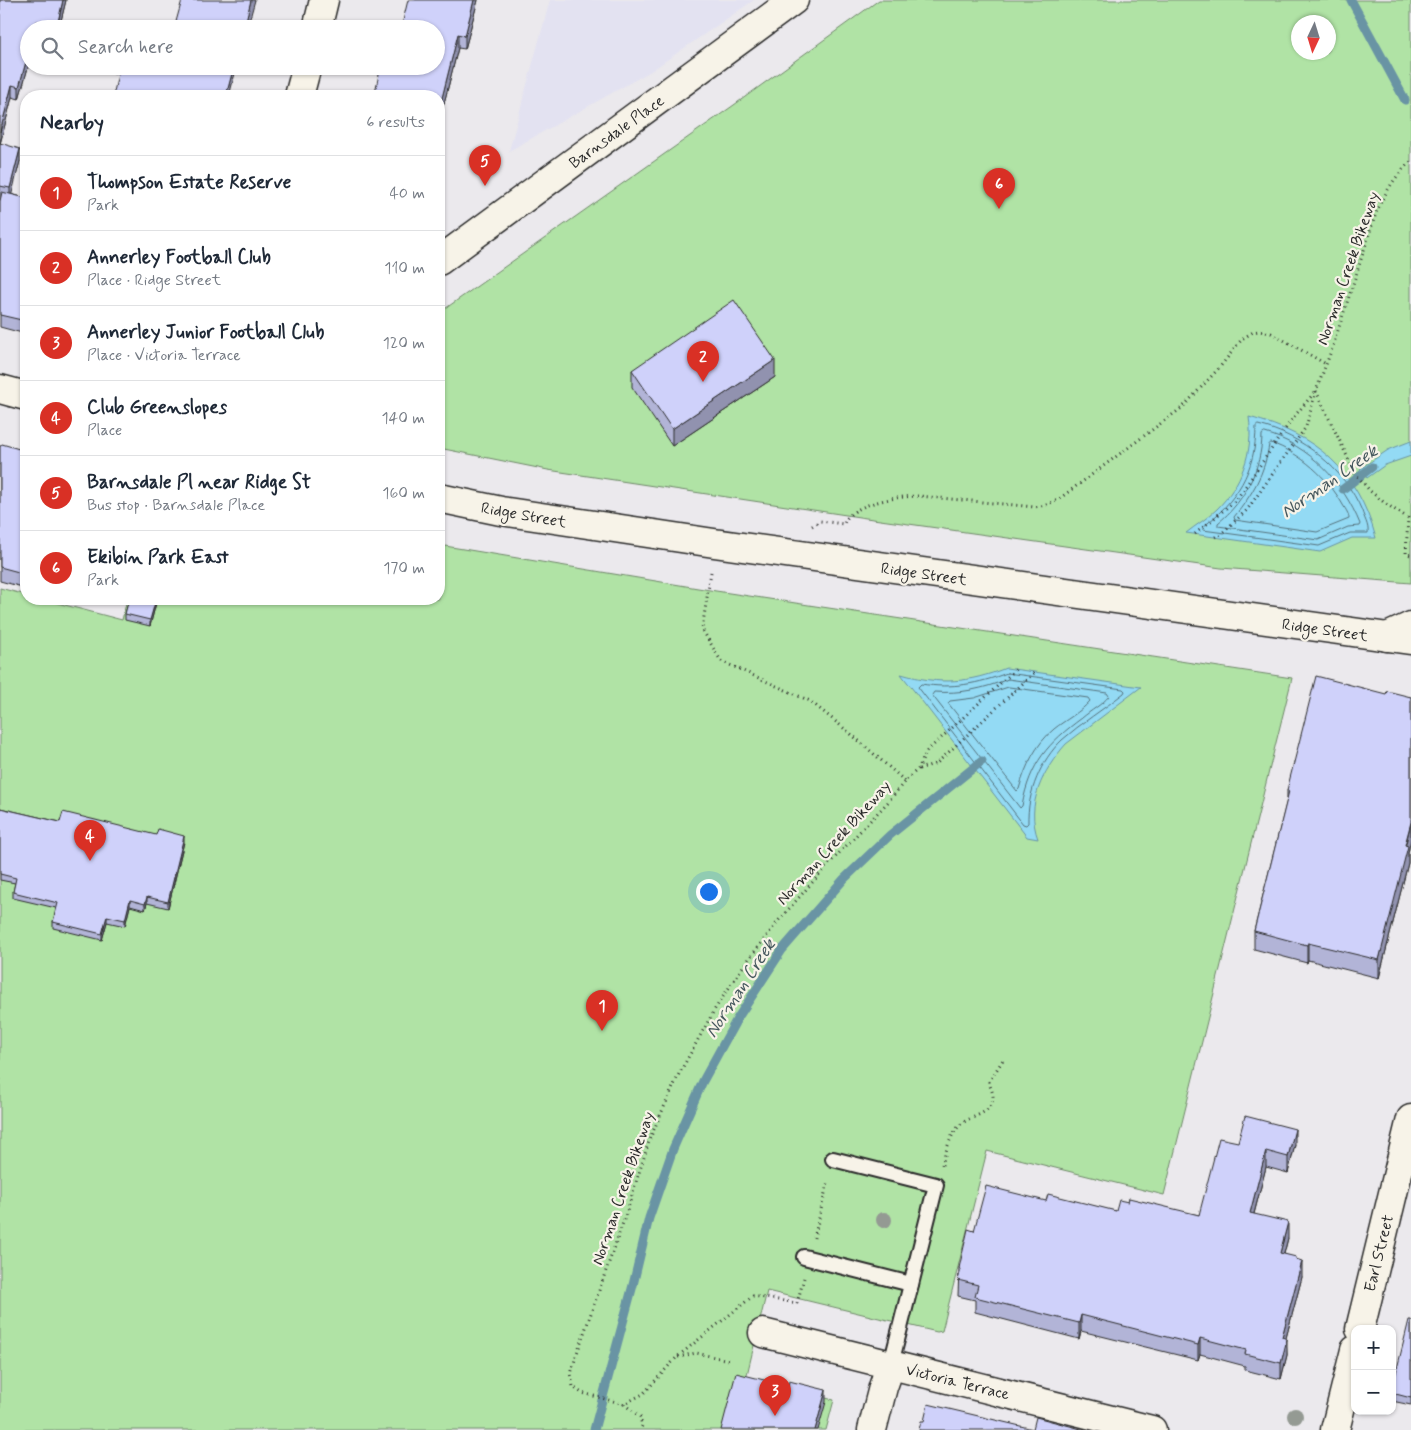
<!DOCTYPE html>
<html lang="en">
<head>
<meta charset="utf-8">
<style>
	body { margin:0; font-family:Mynerve,sans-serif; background:#f2f2f3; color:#1f2937 }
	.controls { position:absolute; right:15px; bottom:15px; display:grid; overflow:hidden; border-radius:10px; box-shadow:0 1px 4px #0004 }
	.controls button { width:45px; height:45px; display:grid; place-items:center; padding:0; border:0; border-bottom:1px solid #e0e1e3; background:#fff; color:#1f2937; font:25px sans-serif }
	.compass { position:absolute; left:1291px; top:15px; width:45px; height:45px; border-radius:50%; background:#fff; box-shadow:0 1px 4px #0004; rotate:184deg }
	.you { position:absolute; left:708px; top:891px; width:18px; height:18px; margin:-12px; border:4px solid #fff; border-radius:50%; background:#1a73e8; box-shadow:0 0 0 8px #1a73e833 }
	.badge { display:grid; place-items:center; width:32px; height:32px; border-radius:50%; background:#d93025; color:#fff; font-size:16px; font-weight:700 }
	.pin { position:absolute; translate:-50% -41px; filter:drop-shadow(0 1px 2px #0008) }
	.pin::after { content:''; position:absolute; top:26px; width:18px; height:15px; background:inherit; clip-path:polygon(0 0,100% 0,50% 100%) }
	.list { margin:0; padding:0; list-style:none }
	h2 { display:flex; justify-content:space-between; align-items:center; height:65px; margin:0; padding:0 20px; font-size:21px }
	h2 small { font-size:16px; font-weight:400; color:#747a83 }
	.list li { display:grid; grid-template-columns:32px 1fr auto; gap:15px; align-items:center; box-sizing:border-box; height:75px; padding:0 20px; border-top:1px solid #e0e1e3 }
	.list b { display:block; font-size:19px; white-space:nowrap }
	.list p { margin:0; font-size:16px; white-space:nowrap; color:#747a83 }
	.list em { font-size:16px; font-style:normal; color:#747a83 }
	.icon { flex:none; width:28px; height:28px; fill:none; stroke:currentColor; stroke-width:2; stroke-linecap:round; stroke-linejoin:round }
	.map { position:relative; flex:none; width:1411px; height:1430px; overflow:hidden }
	.search { position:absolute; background:#fff; box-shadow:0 1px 4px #0004; left:20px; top:20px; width:425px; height:55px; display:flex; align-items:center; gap:12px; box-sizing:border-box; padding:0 18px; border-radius:28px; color:#747a83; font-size:19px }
	.panel { position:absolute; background:#fff; box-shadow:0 1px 4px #0004; left:20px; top:90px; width:425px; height:515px; border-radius:20px }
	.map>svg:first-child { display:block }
</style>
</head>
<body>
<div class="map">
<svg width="1411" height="1430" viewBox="0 0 1411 1430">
	<rect width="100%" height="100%" fill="#ebe9ed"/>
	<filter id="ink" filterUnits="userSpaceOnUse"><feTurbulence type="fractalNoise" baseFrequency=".02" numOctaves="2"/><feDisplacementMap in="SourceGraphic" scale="10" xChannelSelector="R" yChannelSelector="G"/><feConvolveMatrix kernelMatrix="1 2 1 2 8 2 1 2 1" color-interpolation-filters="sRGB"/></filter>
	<g filter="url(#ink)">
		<!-- built -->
		<path fill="#e3e2f1" d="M550,0H754L651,71L509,151Z"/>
		<!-- green -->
		<g fill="#b0e3a5" stroke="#6e8768" fill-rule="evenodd">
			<path d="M879,0H1411V583L1221,568L866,518L548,470L439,448V313L734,105ZM1298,22H1328V52H1298Z"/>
			<path d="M439,545L716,591L1292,678L1164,1195L987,1151L942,1331L937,1332L767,1291L746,1379L834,1400L826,1430H0V588L26,595V599H42L122,620L127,599H439Z"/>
		</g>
		<!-- water -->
		<g fill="#93daf4" stroke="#6994a4">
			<path d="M1249,417C1317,435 1357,470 1376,538H1352L1320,552L1186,533C1196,525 1208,518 1217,509C1241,485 1254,452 1249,417Z"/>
			<path d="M1411,441V456L1385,465L1367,478L1360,469L1388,450Z"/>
			<path d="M1006,668L1141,687L1066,744C1043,770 1025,804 1038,839L1027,837L901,674C941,685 968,683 1006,668Z"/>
		</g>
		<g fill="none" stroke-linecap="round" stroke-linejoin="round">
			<!-- shore -->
			<g stroke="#55717b" stroke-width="1">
				<path d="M1258,425C1302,435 1345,469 1362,511C1364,518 1369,525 1368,533H1350L1319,546L1203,530V527C1236,501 1256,471 1256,427Z"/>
				<path d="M1265,433C1310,445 1343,482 1360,524L1359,526L1348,527L1318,540L1218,526V523C1244,502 1262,468 1262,435Z"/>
				<path d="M1271,443C1301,453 1328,478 1343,505C1346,510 1349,514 1349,519L1317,532L1235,520L1234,517C1252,495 1265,473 1269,445Z"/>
				<path d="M1007,673L1123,689L1125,691L1124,693C1104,709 1081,723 1062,740C1041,760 1027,793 1028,823L1026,825L1023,824L918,687L921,684C952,689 978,684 1007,673Z"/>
				<path d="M1008,679L1107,693L1109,696C1103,704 1090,711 1082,718C1048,743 1030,763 1022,806L1020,808L932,695L934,692C961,694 983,689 1008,679Z"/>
				<path d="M1009,687L1088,698L1090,701C1081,712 1065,720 1054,729C1036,744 1025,767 1019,789L1017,791L948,703L950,701L974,698Z"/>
			</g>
			<!-- stream -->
			<g stroke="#6994a4" stroke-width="9">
				<path d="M1351,0L1405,100"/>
				<path d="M1343,489L1372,467"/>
				<path d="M594,1430L633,1285L649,1218L673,1149L703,1081L737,1019L782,950L844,879L890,835L982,761"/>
			</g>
			<defs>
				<g id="service">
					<path d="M833,1159L936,1185L891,1364"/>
					<path d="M804,1257L911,1284"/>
				</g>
				<g id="minor">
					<path d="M317,29L324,0"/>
					<path d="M299,96L307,66"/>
					<path d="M439,261L794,0"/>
					<path d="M763,1333L1152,1430"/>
					<path d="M872,1430L883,1387L891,1364"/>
				</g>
				<g id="tertiary">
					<path d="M0,389L26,396"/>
					<path d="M439,498L501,511L714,543L1410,640"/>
				</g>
				<g id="secondary">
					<path d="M1387,637L1411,626"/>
					<path d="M1360,1329L1411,1119"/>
					<path d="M1335,1430L1355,1350"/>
				</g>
			</defs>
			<!-- service casing -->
			<use href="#service" stroke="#2b2b2b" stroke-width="18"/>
			<!-- minor casing -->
			<use href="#minor" stroke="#2b2b2b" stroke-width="31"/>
			<!-- tertiary casing -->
			<use href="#tertiary" stroke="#2b2b2b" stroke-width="31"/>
			<!-- secondary casing -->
			<use href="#secondary" stroke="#2b2b2b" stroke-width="31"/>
			<!-- path -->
			<g stroke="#2b2b2b" stroke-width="3" stroke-dasharray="1 4" stroke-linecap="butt">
				<path d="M1316,391L1355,473L1370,491L1386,504L1408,518L1406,554L1411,555"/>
				<path d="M812,526L820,521L844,524C850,503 900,496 919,496L1035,507L1046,505L1059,499L1183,407L1220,367L1242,339L1253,332L1259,331L1271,333L1326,364"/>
				<path d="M1195,534L1236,500L1293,418L1314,393"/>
				<path d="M1215,537L1221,534L1247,510L1306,427L1316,391L1333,346L1376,213C1385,193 1395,176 1411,161"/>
				<path d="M711,572L702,629L721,661L810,701L851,734L905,781"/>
				<path d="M919,769L937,763L1035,672"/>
				<path d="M942,1165C946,1152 949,1137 959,1126C969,1115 992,1116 993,1097C993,1092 990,1087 989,1082L1004,1058"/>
				<path d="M814,1238L828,1181"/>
				<path d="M804,1278L797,1303L753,1296L677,1357L643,1394L624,1404L582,1393L573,1387L571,1374L576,1356L627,1211L650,1138L679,1074L715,1009L742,968L779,920L826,867L888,802L905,781L918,769L927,751L1016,669"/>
				<path d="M678,1357L696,1353L729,1360"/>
				<path d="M624,1404L640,1417L642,1426L640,1430"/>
			</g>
			<!-- service -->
			<use href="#service" stroke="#f7f3e8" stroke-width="14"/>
			<!-- minor -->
			<use href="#minor" stroke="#f7f3e8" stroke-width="28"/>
			<!-- tertiary -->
			<use href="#tertiary" stroke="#f7f3e8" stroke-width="28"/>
			<!-- secondary -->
			<use href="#secondary" stroke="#f7f3e8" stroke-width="28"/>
		</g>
		<!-- trees -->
		<g fill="#949a93">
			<circle cx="884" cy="1220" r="8"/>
			<circle cx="1295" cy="1416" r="8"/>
		</g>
		<!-- wall -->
		<g fill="#b2b4d7" stroke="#2b2b2b">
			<path d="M0,0H66L59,29H29V64L19,99L12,97L0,144L20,161L11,194L26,198V334L0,327Z"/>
			<path d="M478,0L465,49L458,48L439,123V96L436,66Z"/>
			<path d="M92,66H237L118,75L92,68Z"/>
			<path d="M632,370L775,377L672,446L632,387Z"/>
			<path d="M0,446L26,451V588L0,581Z"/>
			<path d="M129,599H157L150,626L125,620V614Z"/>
			<path d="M1386,694L1411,697V839L1408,853V863L1379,978L1308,960L1307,963L1254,949V931L1287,800V790Z"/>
			<path d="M0,808L60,822L184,842L168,908L147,903L145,910L130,906L125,926L107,922L102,940L53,928V922L56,908L13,898V892L15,883L0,880Z"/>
			<path d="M1238,1142L1295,1145L1288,1173L1266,1167L1254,1214L1288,1238L1284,1254L1296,1259L1302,1277L1286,1338L1287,1355L1281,1379L1245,1370V1366L1200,1354L1198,1360L1081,1331L1079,1339L975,1312V1300L958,1296L959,1268L974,1231L1046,1201L1116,1211L1128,1202L1199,1215Z"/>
			<path d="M1411,1320V1405L1392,1401V1389Z"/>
		</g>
		<!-- shaded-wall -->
		<g fill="#9192af" stroke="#2b2b2b">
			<path d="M63,0H66L59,29H57Z"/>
			<path d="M251,0H255L247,29H244Z"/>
			<path d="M474,0H478L465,49V36Z"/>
			<path d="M458,34V48L439,123V110Z"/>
			<path d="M29,51V64L19,99V87Z"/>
			<path d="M234,66H237L229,96H226Z"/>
			<path d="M12,85V97L0,144V132Z"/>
			<path d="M20,149V161L10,201V188Z"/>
			<path d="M775,360V377L672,446V429Z"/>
			<path d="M156,599H157L150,626V620Z"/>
			<path d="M1411,822V839L1408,853V863L1379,978V960Z"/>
			<path d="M184,836V842L168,908V902Z"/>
			<path d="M147,897V903L145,910V904Z"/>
			<path d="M130,900V906L125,926V920Z"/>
			<path d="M107,916V922L102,940V934Z"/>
			<path d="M1308,943V960L1307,963V945Z"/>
			<path d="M1295,1129V1145L1288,1173V1157Z"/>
			<path d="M1266,1151V1167L1250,1229V1213Z"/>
			<path d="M1288,1222V1238L1280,1269V1253Z"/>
			<path d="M1302,1261V1277L1282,1353V1337Z"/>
			<path d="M1081,1315V1331L1079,1339V1323Z"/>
			<path d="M1200,1338V1354L1198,1360V1345Z"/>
			<path d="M1287,1339V1355L1281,1379V1363Z"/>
			<path d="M826,1390V1402L818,1430H815Z"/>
		</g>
		<!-- building -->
		<g fill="#cfd1fa" stroke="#2b2b2b">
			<path d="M0,0H63L57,26L37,21L35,29H29V51L19,87L12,85L0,132Z"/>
			<path d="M182,0H251L244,29H174Z"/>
			<path d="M408,0H474L465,36L458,34L439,110V96H374L381,66H436V29H401Z"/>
			<path d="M120,66H234L226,96H113Z"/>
			<path d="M0,143L20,149L10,188L0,186Z"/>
			<path d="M2,192L26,198V321L0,315V201Z"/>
			<path d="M734,300L775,360L672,429L632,370Z"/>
			<path d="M2,444L26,451V574L0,567V446H1Z"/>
			<path d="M129,599H156L150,620L125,614Z"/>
			<path d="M1316,676L1386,694L1387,691L1411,697V822L1405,845L1408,846L1379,960L1308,943L1307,945L1254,931L1289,791L1287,790Z"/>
			<path d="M0,808L60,822L63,812L156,835L158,829L184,836L168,902L147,897L145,904L130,900L125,920L107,916L102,934L53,922L58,903L13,892L16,878L0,874Z"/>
			<path d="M1245,1116L1295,1129L1288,1157L1266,1151L1250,1213L1288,1222L1280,1253L1296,1257V1259L1302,1261L1282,1337L1287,1339L1281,1363L1245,1354L1246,1350L1200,1338L1198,1345L1081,1315L1079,1323L975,1297L978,1285L958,1280L961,1269L959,1268L968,1229L974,1231L986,1186L1046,1201L1048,1194L1116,1211L1119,1200L1128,1202L1129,1198L1199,1215L1219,1138L1238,1142Z"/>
			<path d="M1409,1320H1411V1398L1392,1393V1389Z"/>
			<path d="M736,1373L788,1386L789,1381L826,1390L815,1430H721Z"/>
			<path d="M928,1404L1033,1429L1036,1417L1085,1430H919L921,1421H924Z"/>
		</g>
	</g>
	<g text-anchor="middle" stroke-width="4.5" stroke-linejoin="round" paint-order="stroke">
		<!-- street labels -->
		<g font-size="16" fill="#2b2b2b" stroke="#f7f3e8">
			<text transform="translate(616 131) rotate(-36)" y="6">Barnsdale Place</text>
			<text transform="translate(1347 268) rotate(-71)" y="6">Norman Creek Bikeway</text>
			<text transform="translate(524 514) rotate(10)" y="6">Ridge Street</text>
			<text transform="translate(924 573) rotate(8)" y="6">Ridge Street</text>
			<text transform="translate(1325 629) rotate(8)" y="6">Ridge Street</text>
			<text transform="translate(833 842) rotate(-48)" y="6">Norman Creek Bikeway</text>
			<text transform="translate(622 1188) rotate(-71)" y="6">Norman Creek Bikeway</text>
			<text transform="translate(1378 1253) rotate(-76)" y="6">Earl Street</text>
			<text transform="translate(958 1381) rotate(14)" y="6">Victoria Terrace</text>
		</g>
		<!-- water labels -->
		<g font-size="18" font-style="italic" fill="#45575d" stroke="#f7f3e8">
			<text transform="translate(1329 481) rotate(-35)" y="6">Norman Creek</text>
			<text transform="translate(740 988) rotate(-57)" y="6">Norman Creek</text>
		</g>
	</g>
</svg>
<div class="controls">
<button>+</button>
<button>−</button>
</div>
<svg class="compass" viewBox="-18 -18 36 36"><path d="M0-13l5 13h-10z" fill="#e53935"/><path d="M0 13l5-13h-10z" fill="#747a83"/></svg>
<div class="you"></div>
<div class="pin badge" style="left:602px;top:1031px">1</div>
<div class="pin badge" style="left:703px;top:382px">2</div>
<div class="pin badge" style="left:775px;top:1416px">3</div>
<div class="pin badge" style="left:90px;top:861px">4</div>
<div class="pin badge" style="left:485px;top:186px">5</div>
<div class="pin badge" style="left:999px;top:209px">6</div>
<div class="search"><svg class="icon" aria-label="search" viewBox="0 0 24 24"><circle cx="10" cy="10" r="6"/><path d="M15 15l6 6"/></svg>Search here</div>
<section class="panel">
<h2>Nearby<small>6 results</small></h2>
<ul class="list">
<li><span class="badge">1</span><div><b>Thompson Estate Reserve</b><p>Park</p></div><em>40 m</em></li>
<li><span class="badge">2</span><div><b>Annerley Football Club</b><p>Place · Ridge Street</p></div><em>110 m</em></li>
<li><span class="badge">3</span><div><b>Annerley Junior Football Club</b><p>Place · Victoria Terrace</p></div><em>120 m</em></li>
<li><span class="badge">4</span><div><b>Club Greenslopes</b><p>Place</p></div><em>140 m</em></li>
<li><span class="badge">5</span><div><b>Barnsdale Pl near Ridge St</b><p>Bus stop · Barnsdale Place</p></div><em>160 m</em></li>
<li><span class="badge">6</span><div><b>Ekibin Park East</b><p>Park</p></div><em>170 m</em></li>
</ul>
</section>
</div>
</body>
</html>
